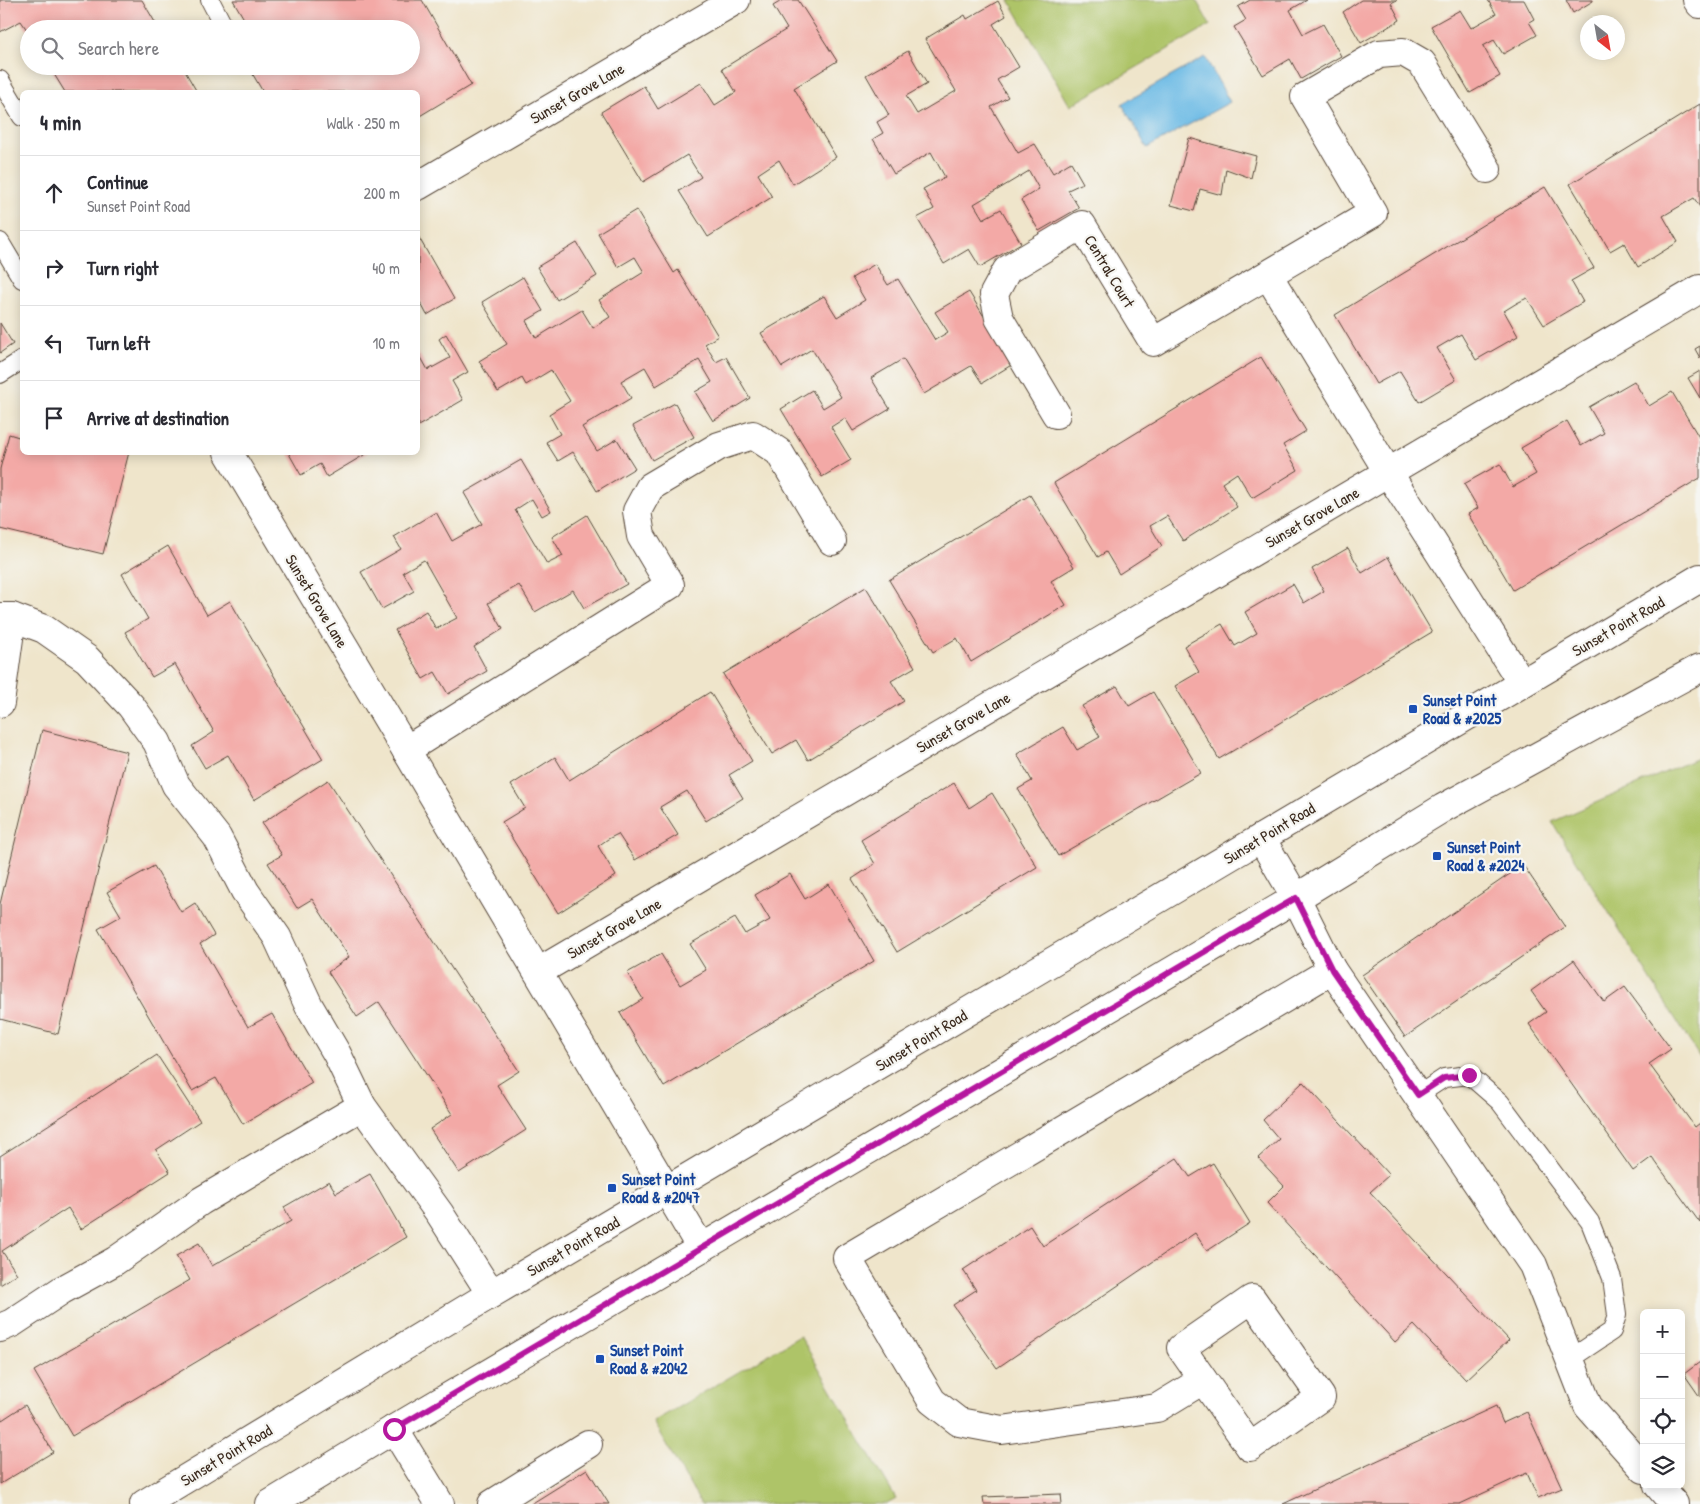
<!DOCTYPE html>
<html lang="en">
<head>
<meta charset="utf-8">
<style>
	body { margin:0; font-family:"Patrick Hand",sans-serif; background:#f7f7f7; color:#2b2b33 }
	.controls { position:absolute; right:15px; bottom:15px; display:grid; overflow:hidden; border-radius:8px; box-shadow:0 2px 12px #0003 }
	.controls button { width:45px; height:45px; display:grid; place-items:center; padding:0; border:0; border-bottom:1px solid #e1e1e2; background:#fff; color:#2b2b33; font:25px sans-serif }
	.compass { position:absolute; left:1580px; top:15px; width:45px; height:45px; border-radius:50%; background:#fff; box-shadow:0 2px 12px #0003; rotate:149deg }
	.stop { position:absolute; width:15px; height:15px; margin:-11px; border:4px solid #b5179e; border-radius:50%; background:#fff }
	.stop.end { background:#b5179e; border-color:#fff; box-shadow:0 1px 5px #0008 }
	.list { margin:0; padding:0; list-style:none }
	h2 { display:flex; justify-content:space-between; align-items:center; height:65px; margin:0; padding:0 20px; font-size:21px }
	h2 small { font-size:16px; font-weight:400; color:#7c7c81 }
	.list li { display:grid; grid-template-columns:32px 1fr auto; gap:15px; align-items:center; box-sizing:border-box; height:75px; padding:0 20px; border-top:1px solid #e1e1e2 }
	.list b { display:block; font-size:19px; white-space:nowrap }
	.list p { margin:0; font-size:16px; white-space:nowrap; color:#7c7c81 }
	.list em { font-size:16px; font-style:normal; color:#7c7c81 }
	.icon { flex:none; width:28px; height:28px; fill:none; stroke:currentColor; stroke-width:2; stroke-linecap:round; stroke-linejoin:round }
	.map { position:relative; flex:none; width:1700px; height:1504px; overflow:hidden }
	.search { position:absolute; background:#fff; box-shadow:0 2px 12px #0003; left:20px; top:20px; width:400px; height:55px; display:flex; align-items:center; gap:12px; box-sizing:border-box; padding:0 18px; border-radius:28px; color:#7c7c81; font-size:19px }
	.panel { position:absolute; background:#fff; box-shadow:0 2px 12px #0003; left:20px; top:90px; width:400px; height:365px; border-radius:8px }
	.map>svg:first-child { display:block }
</style>
</head>
<body>
<div class="map">
<svg width="1700" height="1504" viewBox="0 0 1700 1504">
	<rect width="100%" height="100%" fill="#f6f6f2"/>
	<filter id="ink" filterUnits="userSpaceOnUse"><feTurbulence type="fractalNoise" baseFrequency=".02" numOctaves="2"/><feDisplacementMap in="SourceGraphic" scale="10" xChannelSelector="R" yChannelSelector="G"/><feConvolveMatrix kernelMatrix="1 2 1 2 8 2 1 2 1" color-interpolation-filters="sRGB"/></filter>
	<filter id="wash" filterUnits="userSpaceOnUse"><feTurbulence type="fractalNoise" baseFrequency=".0096" numOctaves="4" result="noise"/><feDisplacementMap in="SourceGraphic" scale="20" xChannelSelector="R" yChannelSelector="G"/><feGaussianBlur stdDeviation="1.12" result="paint"/><feColorMatrix in="noise" values="0 0 0 0 0 0 0 0 0 0 0 0 0 0 0 0 0 1.4 0 .05"/><feComposite in="paint" operator="in"/></filter>
	<g filter="url(#wash)">
		<rect width="100%" height="100%" fill="#efe5cb"/>
		<!-- green -->
		<g fill="#aec468" stroke="#747743">
			<path d="M1009,0H1196L1210,25L1070,106Z"/>
			<path d="M1700,757V1058L1552,822Z"/>
			<path d="M800,1336L896,1499L887,1504H701L653,1422Z"/>
		</g>
		<!-- water -->
		<path fill="#6bbae5" stroke="#537282" d="M1205,57L1230,102L1147,148L1122,104Z"/>
		<g id="blocks">
			<!-- building -->
			<g fill="#f3a9a6">
				<path d="M0,0H142L159,29H29V33L21,21L0,32Z"/>
				<path d="M233,0H422L471,85L418,117V92H263L248,66H411V29H250Z"/>
				<path d="M783,0H798L837,61L794,88L836,157L793,184L779,160L758,174L772,197L708,237L679,191L701,177L687,155L643,182L601,112L644,86L658,109L701,83L715,105L736,92L722,69L787,29L773,6Z"/>
				<path d="M1250,0H1307L1290,10L1303,34L1323,24L1341,56L1301,79L1290,59L1263,75L1234,27L1246,20L1238,7Z"/>
				<path d="M1361,0H1397L1391,3L1400,20L1361,43L1343,12Z"/>
				<path d="M1488,0H1524L1534,19L1529,22L1537,35L1503,54L1494,40L1483,46L1500,76L1470,93L1431,26L1460,10L1471,28L1496,14Z"/>
				<path d="M1566,0H1593V1L1573,13Z"/>
				<path d="M998,1L1006,16L993,24L1019,67L997,80L1008,97L991,107L1018,153L1035,144L1053,173L1071,162L1083,183L1068,190L1079,208L1039,231L1021,200L1039,189L1029,171L974,204L983,219L1001,209L1021,243L980,267L969,249L944,264L917,218L934,209L923,189L945,177L931,152L894,174L873,139L883,133L877,122L889,115L866,75L908,51L927,84L906,96L917,114L956,91L925,39L965,15L967,19Z"/>
				<path d="M49,66H182L197,92H65Z"/>
				<path d="M1700,104V207L1694,198L1663,216L1678,242L1638,267L1624,243L1610,251L1570,184Z"/>
				<path d="M1189,138L1256,156L1251,178L1226,169L1222,195L1200,189L1194,211L1171,205Z"/>
				<path d="M1545,187L1594,268L1571,281L1583,302L1544,325L1527,298L1517,303L1504,311L1518,336L1476,360L1461,334L1437,348L1456,380L1419,402L1400,371L1376,384L1335,315Z"/>
				<path d="M636,210L674,273L678,270L718,336L705,344L716,362L726,357L750,398L713,421L695,392L712,382L699,360L656,386L645,367L621,381L631,398L582,427L597,451L617,439L635,468L597,491L573,452L558,461L546,442L560,434L549,414L570,401L551,370L526,385L522,378L498,392L479,361L507,344L482,302L523,277L543,311L526,321L536,338L582,310L593,328L610,317L599,300L644,272L635,257L618,267L598,233Z"/>
				<path d="M418,236L454,299L427,315L418,298Z"/>
				<path d="M577,243L597,276L557,300L537,267Z"/>
				<path d="M875,264L888,285L898,279L935,340L948,332L935,312L969,292L1013,364L982,383L971,366L924,394L903,359L871,378L890,409L853,431L845,418L831,427L851,460L822,477L781,409L812,390L823,408L841,397L812,349L782,367L761,333L824,296L837,317L865,300L852,278Z"/>
				<path d="M0,323L13,344L0,353Z"/>
				<path d="M446,334L468,372L452,381L463,400L418,426V352L428,370L450,358L439,339Z"/>
				<path d="M1700,346V358L1695,349Z"/>
				<path d="M1261,357L1306,431L1283,445L1298,470L1252,498L1237,473L1222,483L1237,507L1183,541L1167,516L1150,526L1162,546L1119,574L1106,552L1098,557L1054,483Z"/>
				<path d="M1700,371V398L1688,378Z"/>
				<path d="M1634,381L1649,406L1672,392L1700,439V478L1513,590L1468,514L1478,508L1464,484L1500,464L1513,487L1536,474L1521,448L1567,421L1581,446L1604,433L1589,407Z"/>
				<path d="M675,403L694,437L652,460L633,426Z"/>
				<path d="M9,434L22,438V452H129L103,554L0,529V469Z"/>
				<path d="M288,452H369L327,477L320,464L301,475Z"/>
				<path d="M521,460L551,511L542,516L532,499L515,510L547,564L563,556L552,537L587,515L627,584L584,608L573,590L535,612L519,585L488,603L503,629L474,647L487,671L448,694L435,672L423,679L395,630L426,611L436,629L457,618L424,560L403,572L414,591L382,609L361,572L401,549L394,537L436,512L452,541L482,524L464,493Z"/>
				<path d="M1030,495L1074,567L1051,581L1066,605L971,662L957,638L933,652L889,580Z"/>
				<path d="M168,546L207,615L230,601L323,759L254,800L228,755L205,768L192,746L214,732L175,664L152,677L125,632L148,619L122,574Z"/>
				<path d="M1348,548L1362,573L1388,557L1432,632L1219,759L1175,686L1199,672L1184,646L1222,624L1235,646L1257,633L1245,612L1293,584L1304,603L1324,591L1312,569Z"/>
				<path d="M866,587L915,667L891,681L904,701L808,760L796,740L772,754L723,674Z"/>
				<path d="M1117,686L1129,706L1153,692L1201,773L1058,856L1018,789L1032,781L1017,754L1063,727L1077,750L1100,737L1082,706Z"/>
				<path d="M710,692L752,761L729,775L743,798L706,821L687,791L660,807L678,835L635,860L618,834L608,839L598,846L616,876L558,913L502,822L525,808L511,785L555,757L569,780L571,779Z"/>
				<path d="M42,730L127,752L58,1034L0,1019V904Z"/>
				<path d="M328,780L519,1071L497,1085L526,1130L459,1173L430,1129L452,1114L379,1002L357,1017L328,972L349,957L312,899L297,908L268,863L282,855L262,823Z"/>
				<path d="M954,783L969,808L992,793L1037,867L897,952L852,879L875,864L861,840Z"/>
				<path d="M1523,865L1565,927L1405,1037L1362,975Z"/>
				<path d="M154,866L181,912L195,903L214,935L200,944L248,1027L272,1014L312,1083L243,1124L216,1078L192,1091L98,929L121,916L107,892Z"/>
				<path d="M790,874L805,899L829,884L874,961L664,1087L620,1013L643,999L627,973L661,954L680,985L706,970L690,944L735,918L745,934L770,920L755,895Z"/>
				<path d="M1574,960L1604,1002L1625,987L1671,1049L1649,1064L1695,1127L1700,1123V1223L1652,1157L1633,1171L1529,1024L1546,1012L1531,991Z"/>
				<path d="M157,1055L200,1121L156,1150L170,1172L81,1229L68,1208L2,1251L17,1274L0,1285V1156Z"/>
				<path d="M1303,1082L1389,1175L1370,1192L1509,1340L1466,1380L1414,1325L1395,1342L1267,1203L1284,1186L1258,1158L1279,1139L1263,1120Z"/>
				<path d="M1177,1158L1190,1177L1213,1163L1250,1223L1207,1251L1195,1233L997,1368L953,1305L976,1290L963,1270L1030,1226L1043,1246Z"/>
				<path d="M370,1174L406,1237L72,1436L34,1371L190,1280L176,1256L199,1243L212,1266L291,1221L284,1207L329,1181L336,1193Z"/>
				<path d="M1700,1362V1397L1684,1374Z"/>
				<path d="M25,1405L53,1452L0,1484V1416L2,1420Z"/>
				<path d="M1496,1406L1503,1423L1527,1412L1562,1488L1538,1498L1527,1473L1460,1504H1283Z"/>
				<path d="M587,1469L609,1504H531Z"/>
				<path d="M1061,1494L1062,1504H984L983,1497Z"/>
			</g>
		</g>
	</g>
	<g filter="url(#ink)">
		<use href="#blocks" fill-opacity="0" stroke="#564638" stroke-width="1"/>
		<g fill="none" stroke-linecap="round" stroke-linejoin="round">
			<defs>
				<g id="lane">
					<path d="M210,0L225,29"/>
					<path d="M0,80L22,117"/>
					<path d="M0,242L22,279"/>
					<path d="M0,374L22,360"/>
					<path d="M1418,1095L1444,1078L1469,1075L1500,1102L1590,1222L1612,1278L1617,1315L1612,1331L1570,1359"/>
				</g>
				<g id="street">
					<path d="M1697,0L1700,4"/>
					<path d="M418,186L736,0"/>
					<path d="M1268,275L1388,472L1522,683"/>
					<path d="M1056,414L999,318L994,294L1007,270L1082,225L1153,342L1373,213L1305,97L1379,54L1403,52L1422,63L1487,169"/>
					<path d="M228,452L406,750L701,1248"/>
					<path d="M0,617H12L44,629L87,659L131,706L157,742L176,785L217,837L245,891L277,937L309,1006L337,1054L362,1106L440,1214L491,1294"/>
					<path d="M0,703L12,617"/>
					<path d="M406,750L670,585L641,536L637,511L650,487L719,446L753,435L779,452L832,541"/>
					<path d="M1261,838L1296,898L1332,970L1533,1265L1588,1406L1644,1469"/>
					<path d="M538,972L1700,289"/>
					<path d="M1252,1299L1321,1397L1250,1447L1181,1348Z"/>
					<path d="M0,1328L12,1323L62,1290L115,1261L201,1201L362,1106"/>
					<path d="M1203,1380L1157,1408L1002,1430L959,1422L932,1401L847,1258L1332,970"/>
					<path d="M394,1429L440,1504"/>
					<path d="M1658,1485L1674,1504"/>
					<path d="M492,1504L588,1444"/>
				</g>
				<g id="secondary">
					<path d="M144,1504L491,1294L1700,578"/>
					<path d="M270,1504L394,1429L1296,898L1443,808L1700,668"/>
				</g>
			</defs>
			<!-- lane casing -->
			<use href="#lane" stroke="#564638" stroke-width="20"/>
			<!-- street casing -->
			<use href="#street" stroke="#564638" stroke-width="30"/>
			<!-- secondary casing -->
			<use href="#secondary" stroke="#564638" stroke-width="30"/>
			<!-- lane -->
			<use href="#lane" stroke="#fff" stroke-width="18"/>
			<!-- street -->
			<use href="#street" stroke="#fff" stroke-width="28"/>
			<!-- secondary -->
			<use href="#secondary" stroke="#fff" stroke-width="28"/>
		</g>
	</g>
	<g fill="none" stroke-linecap="round" stroke-linejoin="round" filter="url(#ink)">
		<!-- route -->
		<path stroke="#b5179e" stroke-width="6" d="M394,1429L1296,898L1332,970L1418,1095L1444,1078L1469,1075"/>
	</g>
	<!-- markers -->
	<g fill="#1a4fb4" stroke="#f6f6f2" stroke-width="2">
		<rect x="1408" y="704" width="10" height="10" rx="2.5"/>
		<rect x="1432" y="851" width="10" height="10" rx="2.5"/>
		<rect x="607" y="1183" width="10" height="10" rx="2.5"/>
		<rect x="595" y="1354" width="10" height="10" rx="2.5"/>
	</g>
	<g text-anchor="middle" stroke-width="4.5" stroke-linejoin="round" paint-order="stroke">
		<!-- street labels -->
		<g font-size="16" fill="#3b2a1e" stroke="#f6f6f2">
			<text transform="translate(577 93) rotate(-30)" y="6">Sunset Grove Lane</text>
			<text transform="translate(1110 271) rotate(59)" y="6">Central Court</text>
			<text transform="translate(1312 517) rotate(-30)" y="6">Sunset Grove Lane</text>
			<text transform="translate(317 601) rotate(59)" y="6">Sunset Grove Lane</text>
			<text transform="translate(1618 626) rotate(-30)" y="6">Sunset Point Road</text>
			<text transform="translate(963 722) rotate(-30)" y="6">Sunset Grove Lane</text>
			<text transform="translate(1269 833) rotate(-31)" y="6">Sunset Point Road</text>
			<text transform="translate(614 928) rotate(-30)" y="6">Sunset Grove Lane</text>
			<text transform="translate(921 1040) rotate(-31)" y="6">Sunset Point Road</text>
			<text transform="translate(573 1246) rotate(-30)" y="6">Sunset Point Road</text>
			<text transform="translate(226 1455) rotate(-31)" y="6">Sunset Point Road</text>
		</g>
		<!-- transit labels -->
		<g font-size="16" font-weight="bold" fill="#164399" stroke="#f6f6f2" text-anchor="start">
			<text x="1423" y="706">Sunset Point<tspan x="1423" dy="18">Road &amp; #2025</tspan></text>
			<text x="1447" y="853">Sunset Point<tspan x="1447" dy="18">Road &amp; #2024</tspan></text>
			<text x="622" y="1185">Sunset Point<tspan x="622" dy="18">Road &amp; #2047</tspan></text>
			<text x="610" y="1356">Sunset Point<tspan x="610" dy="18">Road &amp; #2042</tspan></text>
		</g>
	</g>
</svg>
<div class="controls">
<button>+</button>
<button>−</button>
<button><svg class="icon" aria-label="locate" viewBox="0 0 24 24"><circle cx="12" cy="12" r="6"/><path d="M12 2v4M12 18v4M2 12h4M18 12h4"/></svg></button>
<button><svg class="icon" aria-label="layers" viewBox="0 0 24 24"><path d="M12 4l9 5-9 5-9-5zM3 14l9 5 9-5"/></svg></button>
</div>
<svg class="compass" viewBox="-18 -18 36 36"><path d="M0-13l5 13h-10z" fill="#e53935"/><path d="M0 13l5-13h-10z" fill="#7c7c81"/></svg>
<div class="stop" style="left:394px;top:1429px"></div>
<div class="stop end" style="left:1469px;top:1075px"></div>
<div class="search"><svg class="icon" aria-label="search" viewBox="0 0 24 24"><circle cx="10" cy="10" r="6"/><path d="M15 15l6 6"/></svg>Search here</div>
<section class="panel">
<h2>4 min<small>Walk · 250 m</small></h2>
<ul class="list">
<li><svg class="icon" aria-label="ahead" viewBox="0 0 24 24"><path d="M12 20V5M6 11l6-6 6 6"/></svg><div><b>Continue</b><p>Sunset Point Road</p></div><em>200 m</em></li>
<li><svg class="icon" aria-label="right" viewBox="0 0 24 24"><path d="M7 20v-9h11M14 6l5 5-5 5"/></svg><div><b>Turn right</b></div><em>40 m</em></li>
<li><svg class="icon" aria-label="left" viewBox="0 0 24 24"><path d="M17 20v-9H6M10 6l-5 5 5 5"/></svg><div><b>Turn left</b></div><em>10 m</em></li>
<li><svg class="icon" aria-label="arrive" viewBox="0 0 24 24"><path d="M6 21V4h12l-3 4 3 4H6"/></svg><div><b>Arrive at destination</b></div></li>
</ul>
</section>
</div>
</body>
</html>
